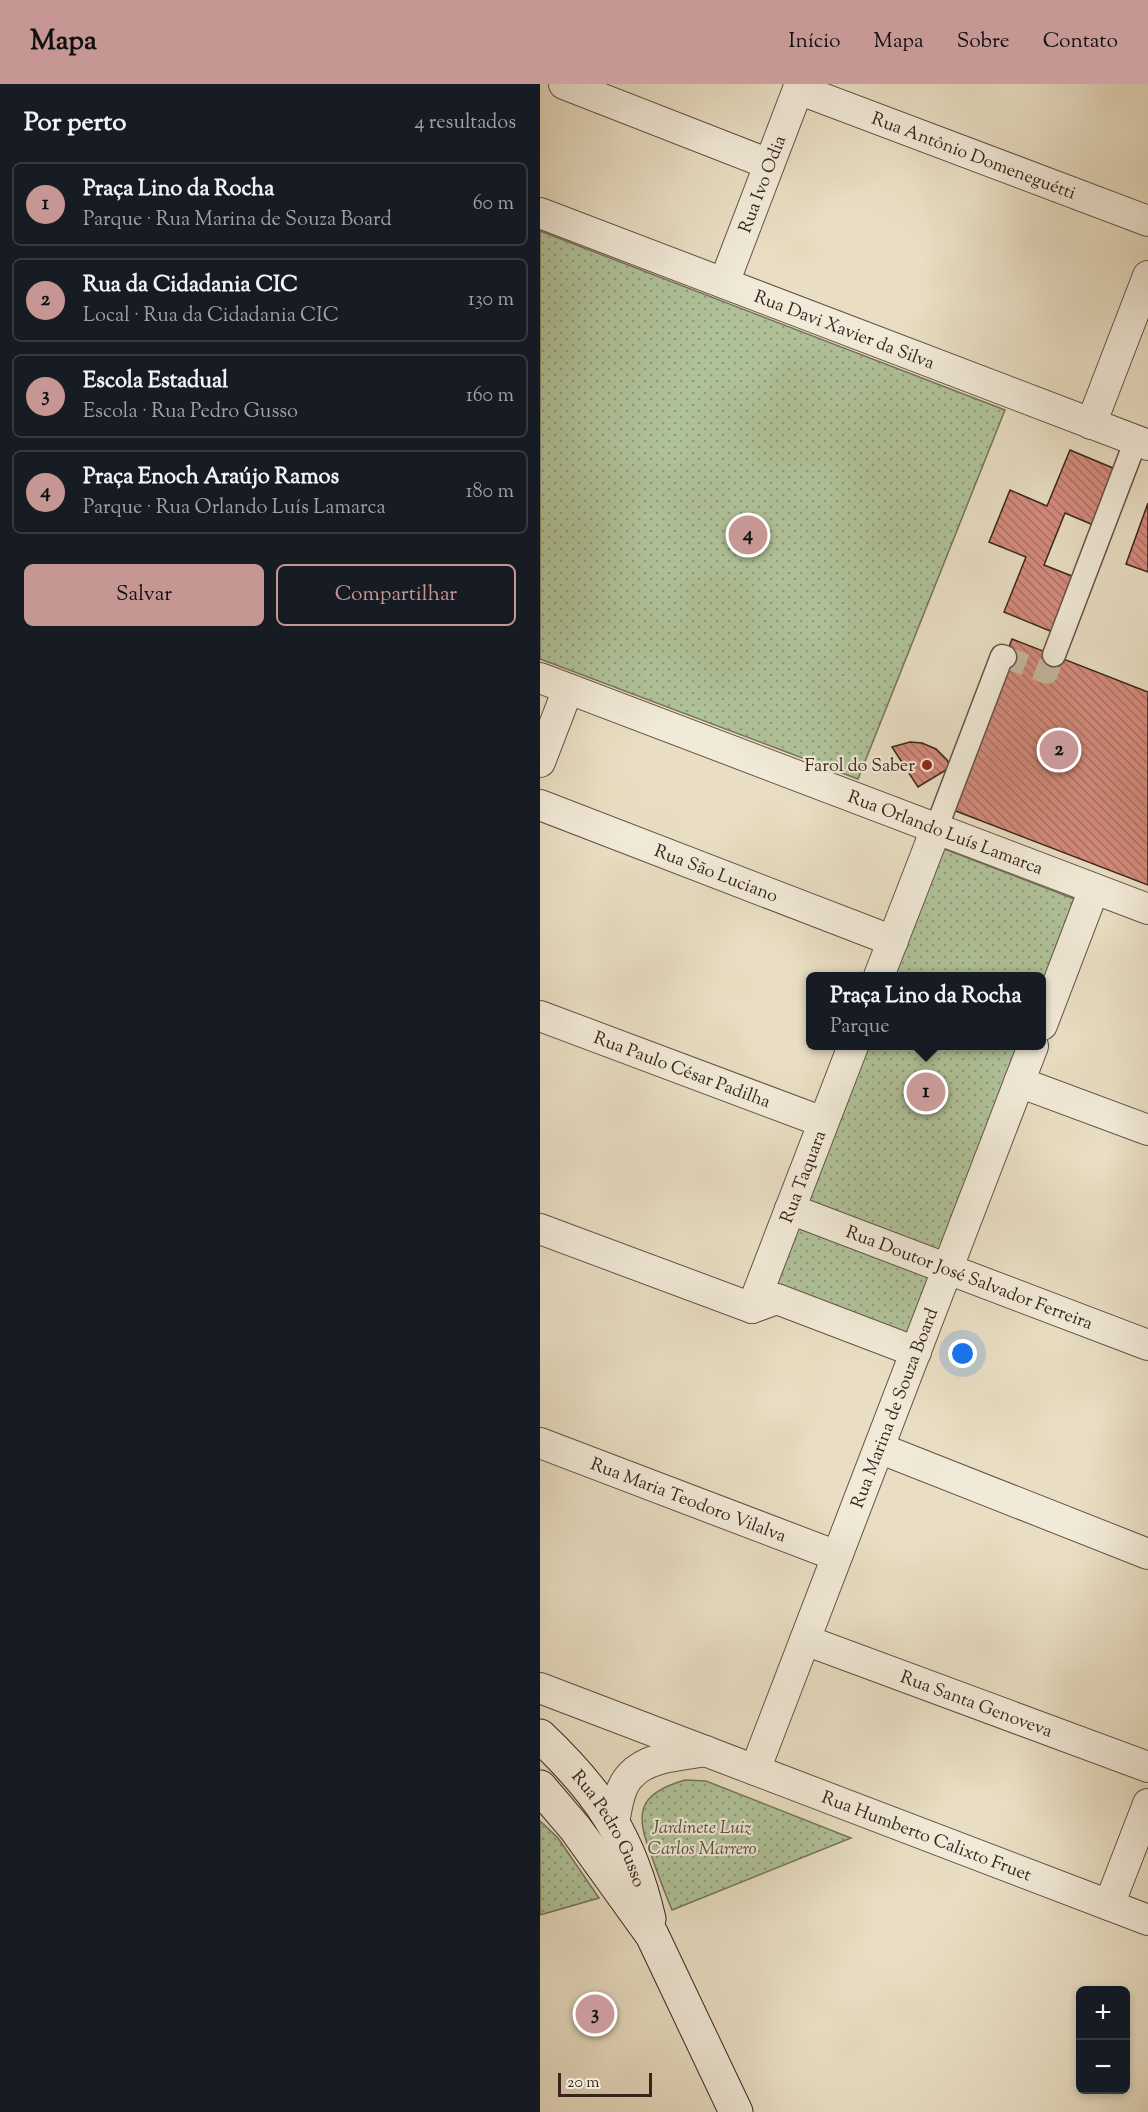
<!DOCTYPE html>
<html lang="pt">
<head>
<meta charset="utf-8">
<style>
	body { margin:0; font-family:"Sorts Mill Goudy",serif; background:#242831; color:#f1f3f6 }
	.controls { position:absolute; right:18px; bottom:18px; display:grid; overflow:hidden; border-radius:9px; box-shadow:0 3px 9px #0003 }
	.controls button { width:54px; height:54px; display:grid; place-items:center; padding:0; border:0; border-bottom:2px solid #363941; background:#171b24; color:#f1f3f6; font:30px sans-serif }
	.scale { position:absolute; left:18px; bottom:15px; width:94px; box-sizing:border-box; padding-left:6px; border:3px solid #39241d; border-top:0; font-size:16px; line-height:21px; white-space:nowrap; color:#39241d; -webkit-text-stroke:4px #f1ead8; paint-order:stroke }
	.you { position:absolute; left:423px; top:1270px; width:21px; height:21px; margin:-15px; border:4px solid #fff; border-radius:50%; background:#1a73e8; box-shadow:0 0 0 9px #1a73e833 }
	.badge { display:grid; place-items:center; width:39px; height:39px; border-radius:50%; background:#c59692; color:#111; font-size:20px; font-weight:700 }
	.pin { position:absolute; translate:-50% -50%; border:3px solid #fff; box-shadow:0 2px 6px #0006 }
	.popup { position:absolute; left:266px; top:888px; width:240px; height:78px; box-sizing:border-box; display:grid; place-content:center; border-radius:9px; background:#171b24; filter:drop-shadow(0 2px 4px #0005); font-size:20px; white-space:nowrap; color:#9ea1a6 }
	.popup b { font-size:22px; color:#f1f3f6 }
	.popup::after { content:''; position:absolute; left:50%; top:100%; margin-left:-12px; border:12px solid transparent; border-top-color:#171b24 }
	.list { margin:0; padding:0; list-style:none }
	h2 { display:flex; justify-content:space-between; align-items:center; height:78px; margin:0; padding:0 24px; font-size:26px }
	h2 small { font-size:20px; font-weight:400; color:#9ea1a6 }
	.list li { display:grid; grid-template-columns:39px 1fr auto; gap:18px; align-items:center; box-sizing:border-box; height:84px; margin:0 12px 12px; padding:0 12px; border:2px solid #363941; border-radius:9px }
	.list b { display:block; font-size:22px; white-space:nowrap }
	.list p { margin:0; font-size:20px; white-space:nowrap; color:#9ea1a6 }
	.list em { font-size:20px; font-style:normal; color:#9ea1a6 }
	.actions { display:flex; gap:12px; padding:18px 24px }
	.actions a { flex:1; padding:14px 0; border:2px solid #c59692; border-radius:9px; text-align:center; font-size:21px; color:#c59692 }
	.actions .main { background:#c59692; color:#111 }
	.map { position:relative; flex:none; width:608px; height:2028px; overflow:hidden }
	header { display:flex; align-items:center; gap:36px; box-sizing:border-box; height:84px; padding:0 30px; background:#c59692; color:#111 }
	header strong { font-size:28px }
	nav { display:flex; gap:33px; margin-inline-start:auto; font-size:21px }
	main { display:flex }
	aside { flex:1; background:#171b24 }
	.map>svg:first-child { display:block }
</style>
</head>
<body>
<header>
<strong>Mapa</strong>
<nav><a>Início</a><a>Mapa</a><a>Sobre</a><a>Contato</a></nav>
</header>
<main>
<aside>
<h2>Por perto<small>4 resultados</small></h2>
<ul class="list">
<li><span class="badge">1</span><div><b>Praça Lino da Rocha</b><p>Parque · Rua Marina de Souza Board</p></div><em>60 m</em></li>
<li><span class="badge">2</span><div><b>Rua da Cidadania CIC</b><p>Local · Rua da Cidadania CIC</p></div><em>130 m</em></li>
<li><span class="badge">3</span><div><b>Escola Estadual</b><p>Escola · Rua Pedro Gusso</p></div><em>160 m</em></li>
<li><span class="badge">4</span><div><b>Praça Enoch Araújo Ramos</b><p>Parque · Rua Orlando Luís Lamarca</p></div><em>180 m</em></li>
</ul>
<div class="actions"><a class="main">Salvar</a><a>Compartilhar</a></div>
</aside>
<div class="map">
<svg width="608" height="2028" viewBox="0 0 608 2028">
	<defs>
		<pattern id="park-dots" width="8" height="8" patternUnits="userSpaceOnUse" patternTransform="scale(1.5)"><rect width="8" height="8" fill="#b0c299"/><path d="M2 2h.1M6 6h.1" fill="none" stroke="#909d7c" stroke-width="1.8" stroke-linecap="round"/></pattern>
		<pattern id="building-back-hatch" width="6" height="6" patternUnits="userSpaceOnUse" patternTransform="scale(1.5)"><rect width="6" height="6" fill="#d58b7d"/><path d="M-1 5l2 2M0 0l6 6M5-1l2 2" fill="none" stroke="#ae7166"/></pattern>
	</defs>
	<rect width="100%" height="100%" fill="#e9dec3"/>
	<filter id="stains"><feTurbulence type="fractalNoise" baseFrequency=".00333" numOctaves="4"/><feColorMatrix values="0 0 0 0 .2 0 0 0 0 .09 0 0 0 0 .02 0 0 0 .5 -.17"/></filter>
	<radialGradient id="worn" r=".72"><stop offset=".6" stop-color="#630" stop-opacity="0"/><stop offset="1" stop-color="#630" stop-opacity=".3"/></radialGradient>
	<!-- park -->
	<g fill="url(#park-dots)" stroke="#74735b" stroke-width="1.5">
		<path d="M0,147L465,326L318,695L0,575Z"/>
		<path d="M402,764L537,816L502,908V892H353Z"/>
		<path d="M326,962H481L370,1252L235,1199Z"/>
		<path d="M145,1696L166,1697L311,1754L132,1826C125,1809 118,1791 112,1773C95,1730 96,1710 145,1696Z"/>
		<path d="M0,1737L18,1754L59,1814L0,1831Z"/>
	</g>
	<!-- building -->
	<g fill="url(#building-back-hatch)" stroke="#39241d" stroke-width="1.5">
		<path d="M530,366L580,387L558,443L525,429L504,481L537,494L515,549L464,528L486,473L449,458L470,406L507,422Z"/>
		<path d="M608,419V488L586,480Z"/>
		<path d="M472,555L608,608V801L408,724Z"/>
		<path d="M370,658L382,659L396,665L407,676L411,683L378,703L352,663Z"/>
	</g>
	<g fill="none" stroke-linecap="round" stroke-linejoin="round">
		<!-- pedestrian-tunnel -->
		<path stroke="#c6b9a2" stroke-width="22" stroke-dasharray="22 11" stroke-linecap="butt" d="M465,573L507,589L514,571"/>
		<defs>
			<g id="pedestrian">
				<path d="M514,571L596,356"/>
				<path d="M396,745L462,572L465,573"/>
			</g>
			<g id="minor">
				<path d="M24,0L229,80"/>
				<path id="s1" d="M258,5L608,137"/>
				<path id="s2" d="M0,129L608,361"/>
				<path id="s3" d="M184,199L260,0"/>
				<path d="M551,340L608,192"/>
				<path id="s4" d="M0,594L608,825"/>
				<path d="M0,678L28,605"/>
				<path id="s5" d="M0,721L353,857"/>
				<path d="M339,892L396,745"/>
				<path id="s6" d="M0,932L283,1038"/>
				<path d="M502,941L554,805"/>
				<path d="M479,998L608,1046"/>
				<path id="s7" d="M250,1125L608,1261"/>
				<path d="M0,1145L212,1224L237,1215L376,1268"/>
				<path id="s8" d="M212,1224L313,962"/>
				<path id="s9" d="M0,1359L297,1472"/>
				<path d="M339,1364L608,1470"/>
				<path id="s10" d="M265,1556L608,1683"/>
				<path id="s11" d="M0,1604L608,1836"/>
				<path id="s12" d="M215,1686L493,962"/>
				<path d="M74,1739C77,1723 79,1703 91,1691C108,1672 143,1671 166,1667"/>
				<path d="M569,1821L608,1720"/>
			</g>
			<g id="secondary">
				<path id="s13" d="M0,1652C60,1709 90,1753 109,1835"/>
				<path d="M0,1703L35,1744L112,1851L196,2028"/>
			</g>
		</defs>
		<!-- pedestrian casing -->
		<use href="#pedestrian" stroke="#655246" stroke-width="25"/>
		<!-- minor casing -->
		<use href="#minor" stroke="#655246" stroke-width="32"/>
		<!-- secondary casing -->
		<use href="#secondary" stroke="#39241d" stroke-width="35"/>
		<!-- pedestrian -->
		<use href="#pedestrian" stroke="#f1ead8" stroke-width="22"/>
		<!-- minor -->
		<use href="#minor" stroke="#f1ead8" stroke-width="30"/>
		<!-- secondary -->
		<use href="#secondary" stroke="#f1ead8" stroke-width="33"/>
	</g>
	<!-- markers -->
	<circle fill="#8f2418" stroke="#f1ead8" stroke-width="2" cx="387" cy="681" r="6"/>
	<g text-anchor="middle" stroke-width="4.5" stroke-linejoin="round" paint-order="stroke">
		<!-- street labels -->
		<g font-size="18" fill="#39241d" stroke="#f1ead8">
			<text dy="6" stroke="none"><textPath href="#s1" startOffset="188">Rua Antônio Domeneguétti</textPath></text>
			<text dy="6" stroke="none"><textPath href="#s3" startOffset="106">Rua Ivo Odia</textPath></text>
			<text dy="6" stroke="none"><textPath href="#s2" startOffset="326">Rua Davi Xavier da Silva</textPath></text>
			<text dy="6" stroke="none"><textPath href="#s4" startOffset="434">Rua Orlando Luís Lamarca</textPath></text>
			<text dy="6" stroke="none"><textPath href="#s5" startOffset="189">Rua São Luciano</textPath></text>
			<text dy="6" stroke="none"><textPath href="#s6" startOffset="152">Rua Paulo César Padilha</textPath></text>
			<text dy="6" stroke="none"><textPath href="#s8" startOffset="141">Rua Taquara</textPath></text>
			<text dy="6" stroke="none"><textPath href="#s7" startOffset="192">Rua Doutor José Salvador Ferreira</textPath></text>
			<text dy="6" stroke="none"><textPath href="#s12" startOffset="388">Rua Marina de Souza Board</textPath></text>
			<text dy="6" stroke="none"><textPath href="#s9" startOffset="159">Rua Maria Teodoro Vilalva</textPath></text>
			<text dy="6" stroke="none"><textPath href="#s10" startOffset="183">Rua Santa Genoveva</textPath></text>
			<text dy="6" stroke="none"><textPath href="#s13" startOffset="117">Rua Pedro Gusso</textPath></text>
			<text dy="6" stroke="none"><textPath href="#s11" startOffset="414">Rua Humberto Calixto Fruet</textPath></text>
		</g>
		<!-- poi labels -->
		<g font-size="18" fill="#39241d" stroke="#f1ead8" text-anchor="end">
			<text x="375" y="687">Farol do Saber</text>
		</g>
		<!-- park labels -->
		<g font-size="18" font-style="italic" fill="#574c3c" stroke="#f1ead8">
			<text x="162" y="1749">Jardinete Luiz<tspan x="162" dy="21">Carlos Marrero</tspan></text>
		</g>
	</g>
	<rect width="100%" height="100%" filter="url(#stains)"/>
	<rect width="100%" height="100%" fill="url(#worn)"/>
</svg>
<div class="controls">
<button>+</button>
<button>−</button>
</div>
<div class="scale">20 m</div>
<div class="you"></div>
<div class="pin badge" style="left:386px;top:1008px">1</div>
<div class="popup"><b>Praça Lino da Rocha</b>Parque</div>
<div class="pin badge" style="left:519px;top:666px">2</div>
<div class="pin badge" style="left:55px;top:1930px">3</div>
<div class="pin badge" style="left:208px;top:451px">4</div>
</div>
</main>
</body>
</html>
